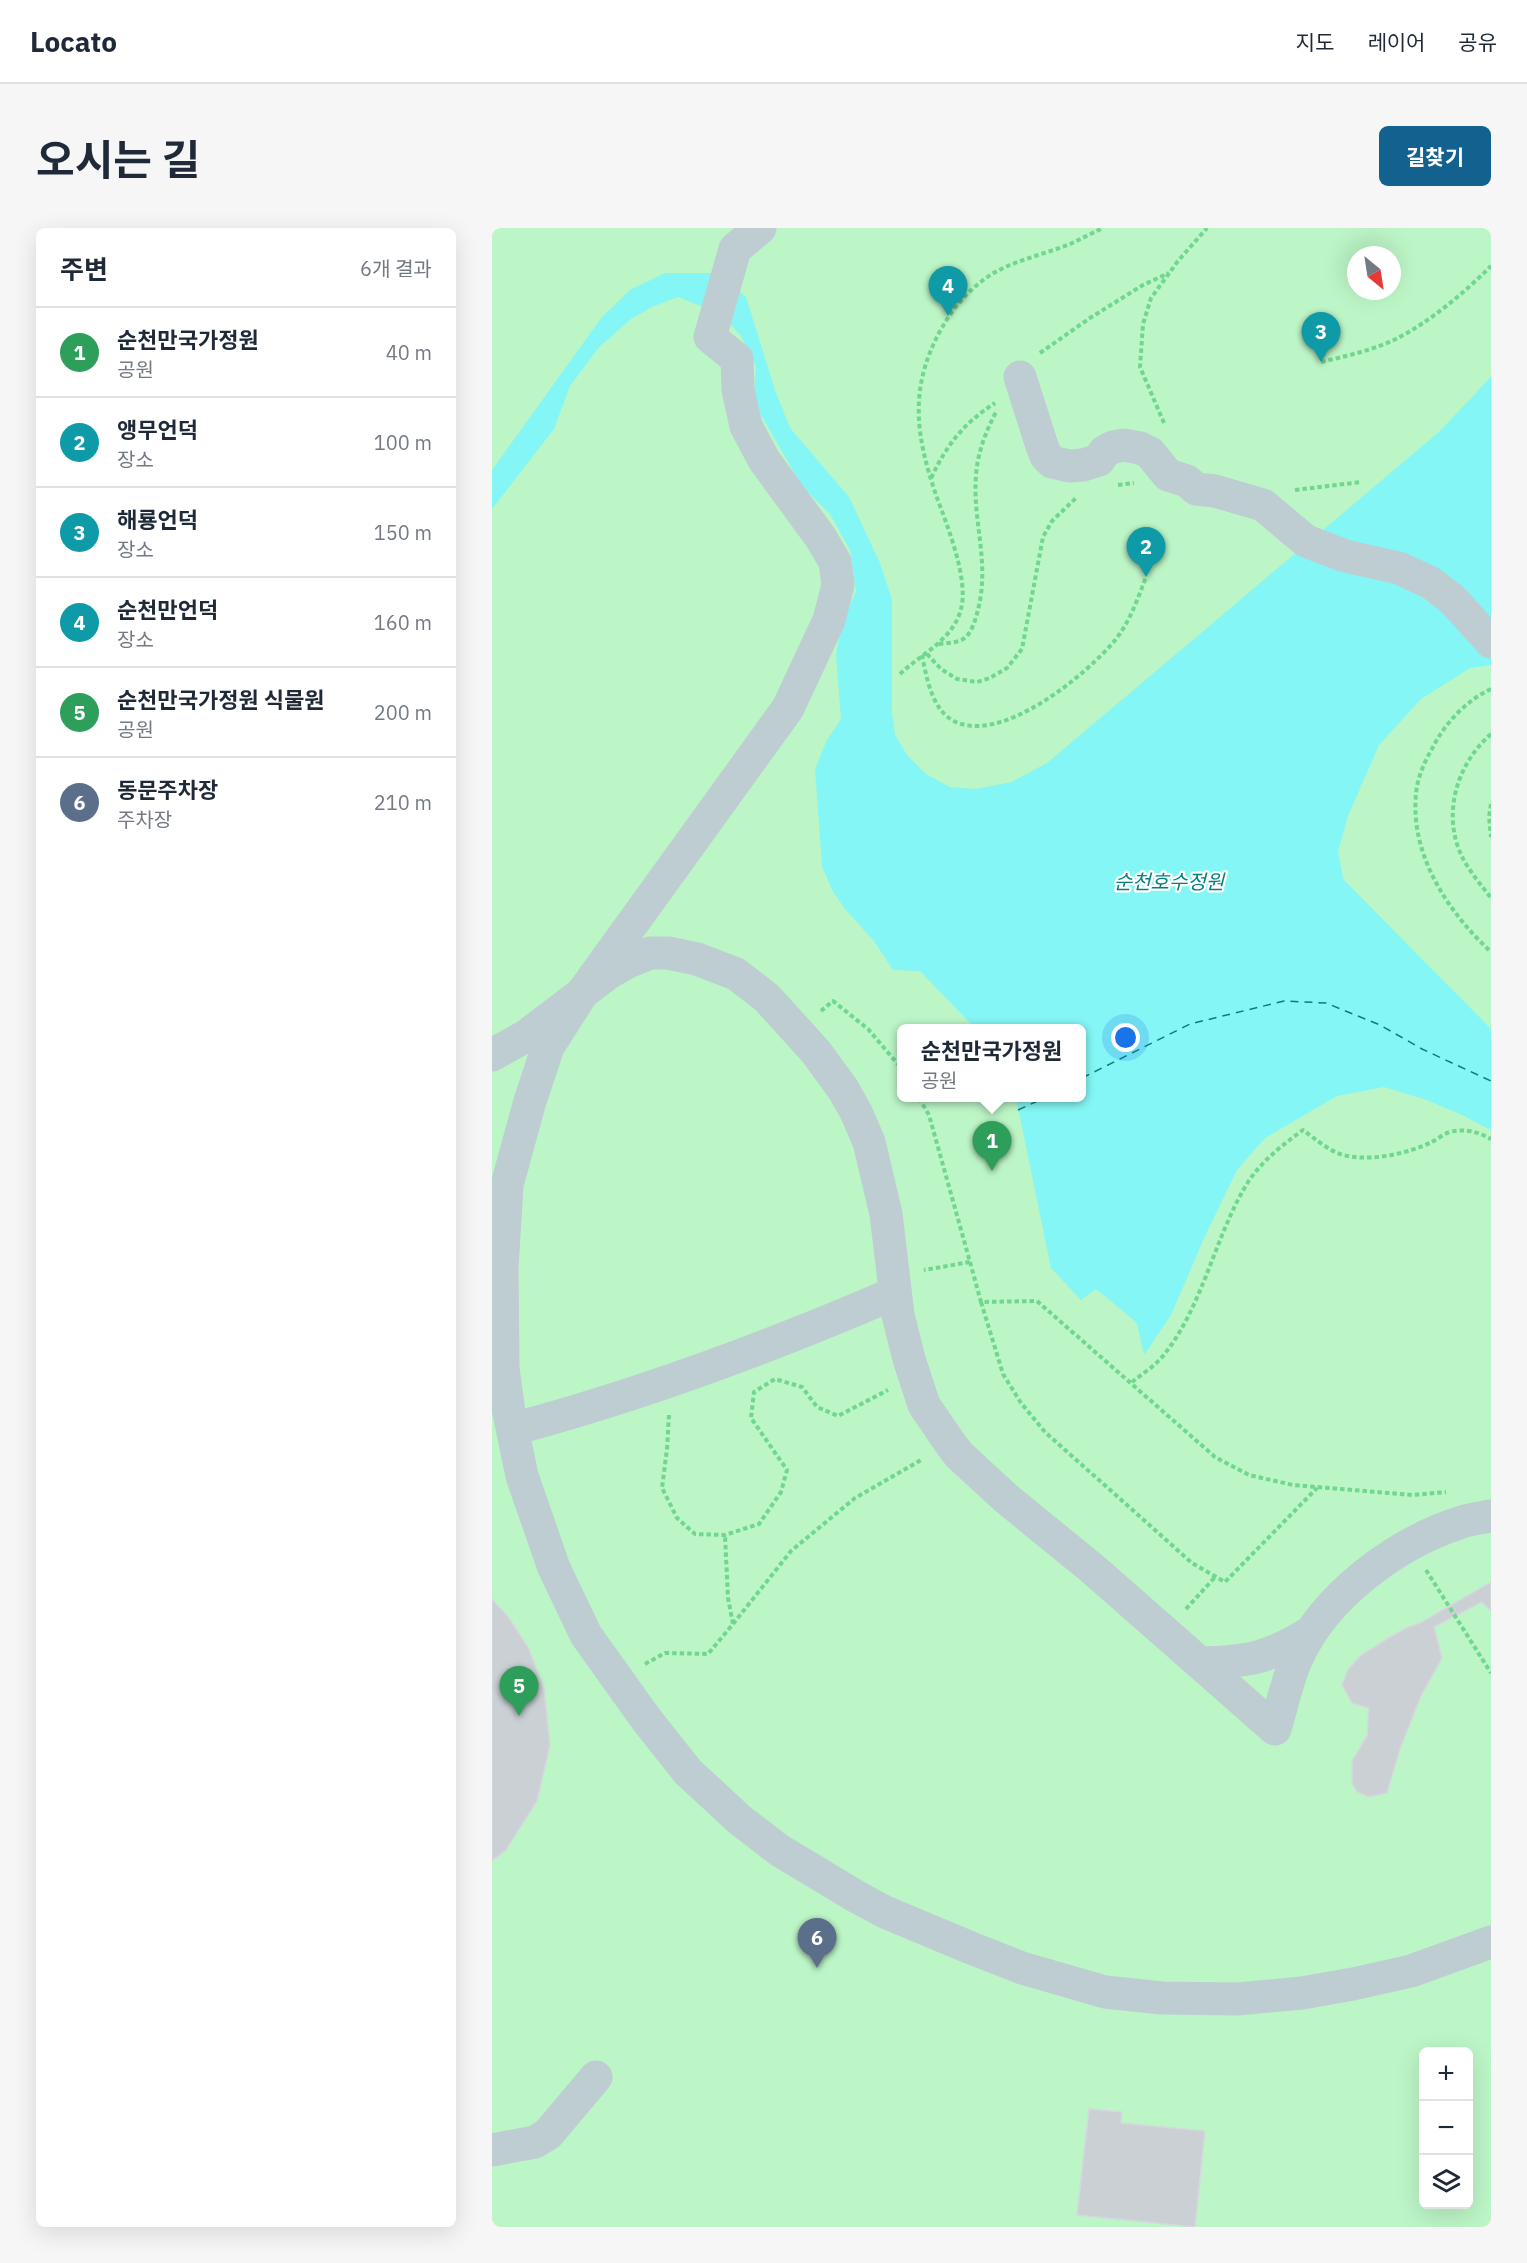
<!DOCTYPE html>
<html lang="ko">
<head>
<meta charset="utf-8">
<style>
	body { margin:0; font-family:"IBM Plex Sans","Noto Sans KR",sans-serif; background:#f6f6f7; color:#1f2937 }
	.controls { position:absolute; right:18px; bottom:18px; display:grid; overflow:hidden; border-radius:9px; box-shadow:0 6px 24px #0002 }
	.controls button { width:54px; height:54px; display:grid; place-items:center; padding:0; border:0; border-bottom:2px solid #e0e1e3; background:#fff; color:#1f2937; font:30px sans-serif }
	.compass { position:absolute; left:855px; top:18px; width:54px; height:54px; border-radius:50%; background:#fff; box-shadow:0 6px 24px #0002; rotate:150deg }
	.you { position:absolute; left:634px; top:810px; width:21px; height:21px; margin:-15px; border:4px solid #fff; border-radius:50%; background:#1a73e8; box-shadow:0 0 0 9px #1a73e833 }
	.badge { display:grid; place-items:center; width:39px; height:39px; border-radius:50%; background:#13618f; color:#fff; font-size:20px; font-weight:700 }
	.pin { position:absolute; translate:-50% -50px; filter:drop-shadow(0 2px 3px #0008) }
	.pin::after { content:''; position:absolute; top:32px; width:21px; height:18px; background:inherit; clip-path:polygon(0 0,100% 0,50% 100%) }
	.popup { position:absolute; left:405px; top:796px; width:189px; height:78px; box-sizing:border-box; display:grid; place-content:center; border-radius:9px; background:#fff; filter:drop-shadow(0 2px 4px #0005); font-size:20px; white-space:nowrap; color:#747a83 }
	.popup b { font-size:22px; color:#1f2937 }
	.popup::after { content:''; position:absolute; left:50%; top:100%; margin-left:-12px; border:12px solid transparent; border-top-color:#fff }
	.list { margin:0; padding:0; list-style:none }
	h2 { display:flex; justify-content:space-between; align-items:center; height:78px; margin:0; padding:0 24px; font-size:26px }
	h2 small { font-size:20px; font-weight:400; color:#747a83 }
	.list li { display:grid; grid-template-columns:39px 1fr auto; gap:18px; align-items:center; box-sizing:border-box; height:90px; padding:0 24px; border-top:2px solid #e0e1e3 }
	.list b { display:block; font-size:22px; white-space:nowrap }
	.list p { margin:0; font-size:20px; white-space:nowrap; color:#747a83 }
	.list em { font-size:20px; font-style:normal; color:#747a83 }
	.icon { flex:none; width:33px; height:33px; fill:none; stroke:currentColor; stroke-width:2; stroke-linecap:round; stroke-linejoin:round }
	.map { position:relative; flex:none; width:999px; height:1999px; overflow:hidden; border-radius:9px }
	header { display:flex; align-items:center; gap:36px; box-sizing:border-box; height:84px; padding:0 30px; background:#fff; border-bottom:2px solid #e0e1e3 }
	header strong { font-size:28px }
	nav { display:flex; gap:33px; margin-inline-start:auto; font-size:21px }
	.intro { display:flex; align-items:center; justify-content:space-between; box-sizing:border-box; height:144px; padding:0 36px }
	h1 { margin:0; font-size:42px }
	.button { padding:15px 27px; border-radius:9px; background:#13618f; color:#fff; font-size:21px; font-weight:700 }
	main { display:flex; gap:36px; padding:0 36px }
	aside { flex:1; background:#fff; border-radius:9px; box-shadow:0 6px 24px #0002 }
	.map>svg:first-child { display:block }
</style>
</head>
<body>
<header>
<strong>Locato</strong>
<nav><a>지도</a><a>레이어</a><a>공유</a></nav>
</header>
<div class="intro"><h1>오시는 길</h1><a class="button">길찾기</a></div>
<main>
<aside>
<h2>주변<small>6개 결과</small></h2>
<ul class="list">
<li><span class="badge" style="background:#2e9e5b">1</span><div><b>순천만국가정원</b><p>공원</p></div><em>40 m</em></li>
<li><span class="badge" style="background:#0f9aa8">2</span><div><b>앵무언덕</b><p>장소</p></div><em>100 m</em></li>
<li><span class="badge" style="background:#0f9aa8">3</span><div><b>해룡언덕</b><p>장소</p></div><em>150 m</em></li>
<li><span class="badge" style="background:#0f9aa8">4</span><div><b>순천만언덕</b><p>장소</p></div><em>160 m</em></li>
<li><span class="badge" style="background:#2e9e5b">5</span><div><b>순천만국가정원 식물원</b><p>공원</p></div><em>200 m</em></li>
<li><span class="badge" style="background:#5c6f8a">6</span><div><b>동문주차장</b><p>주차장</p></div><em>210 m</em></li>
</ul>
</aside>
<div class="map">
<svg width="999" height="1999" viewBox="0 0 999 1999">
	<rect width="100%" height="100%" fill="#f4f1f2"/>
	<!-- green -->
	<path fill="#bcf5c6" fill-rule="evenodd" d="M0,0H999V1999H0ZM864,27H900V63H864ZM410,800H590V870H410ZM932,1824H976V1976H932Z"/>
	<!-- water -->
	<path fill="#84f6f5" d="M173,45H222L254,69L283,162L298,200L357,269L388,335L400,372V485L403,507L415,527L434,546L458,559L483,561L520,554L555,535L947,204L999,149V437L978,440L929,471L887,517L856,588L846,623L851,651L999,801V902L970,887L932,871L892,859L845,868L773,910L745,942L713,1008L679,1087L652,1127L645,1095L604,1061L589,1072L559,1040L524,870H590V800H483L428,743L401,742L382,713L353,681L340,662L330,638L323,541L335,512L349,491L344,427L349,399L364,363L358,322L338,286L310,258L269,187L262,166L264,138L249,108L229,86L186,69L162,78L139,91L107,119L78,158L62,201L0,281V242L110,89L138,62Z"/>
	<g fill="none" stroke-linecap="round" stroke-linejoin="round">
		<!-- ferry -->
		<g stroke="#06807e" stroke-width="1.5" stroke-dasharray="8 6" stroke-linecap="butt">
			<path d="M590,850L698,796L792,773L834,775L888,797L930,821L999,853"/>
			<path d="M526,882L552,870"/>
		</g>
	</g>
	<!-- building -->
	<g fill="#cad0d4" stroke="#d5d9dd" stroke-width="1.5">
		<path d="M999,1354V1383L990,1374L942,1399L950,1430L929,1468L908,1521L895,1565L877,1569L865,1564L860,1555V1533L875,1508L877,1480L860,1475L850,1457L856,1442L868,1428L898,1409L916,1399L928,1395Z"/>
		<path d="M0,1371L17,1390L36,1419L52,1460L58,1517L45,1573L14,1622L0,1633Z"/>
		<path d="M597,1881L630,1884L629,1895L713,1903L703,1999L585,1987Z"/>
	</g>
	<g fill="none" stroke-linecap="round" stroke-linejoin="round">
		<!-- path -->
		<g stroke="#6fd78e" stroke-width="4" stroke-dasharray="4.5 3" stroke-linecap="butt">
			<path d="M548,125L598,90L651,57L677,45"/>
			<path d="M829,134C855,128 881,122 904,111C939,93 972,65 999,38"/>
			<path d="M672,195L648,139L651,96L659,70L686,33L715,0"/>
			<path d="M439,250C456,215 471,196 503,175"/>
			<path d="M626,257L642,255"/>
			<path d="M803,262L869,254"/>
			<path d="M447,416C456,415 467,415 474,409C479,404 482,396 484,389C500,337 480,296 484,247C486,223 494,203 505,182"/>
			<path d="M435,426L449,441L465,451L485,454L498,450L515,440L530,421L551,309L560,293L585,269"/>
			<path d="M430,427C434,447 439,477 457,490C503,523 596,446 624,411C638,393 646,370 654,349"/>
			<path d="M408,446C429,426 461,412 469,381C477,351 455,297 444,267C424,208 417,162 447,105C459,83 473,65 494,50C518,33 551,27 578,16C589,11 600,5 611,0"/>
			<path d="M999,461C975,472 953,495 941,519C933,533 925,550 924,566C918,627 956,684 999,724"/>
			<path d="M999,506C967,534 952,579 966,619C973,639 987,654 999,670"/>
			<path d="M999,576L997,589L999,609"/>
			<path d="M329,783L341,773L376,801L410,841"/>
			<path d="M427,870L437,887L478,1034L432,1042"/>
			<path d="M478,1034L489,1074L545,1073L723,1229L757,1247L801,1257L921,1267L954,1264"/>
			<path d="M489,1074L511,1146L529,1175L553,1204L700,1335L733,1354L825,1260"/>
			<path d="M640,1154C650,1146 663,1138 671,1128C710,1080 722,1012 753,959C767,935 789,918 811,902C822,910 837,923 851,927C878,934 913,926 938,915C946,911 955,903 963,903C976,901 988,905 999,911"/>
			<path d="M177,1187L175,1221L170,1260L185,1290L203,1306L233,1307L267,1296L289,1264L295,1242L259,1190L262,1164L283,1151L310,1159L325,1179L346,1188L396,1162"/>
			<path d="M934,1342L999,1445"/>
			<path d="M694,1381L724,1348"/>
			<path d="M241,1396L299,1323L363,1270L431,1231"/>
			<path d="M153,1436L173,1425L216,1426L241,1396L236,1370L233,1307"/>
		</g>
		<!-- minor -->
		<g stroke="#bdcdd2" stroke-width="33">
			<path d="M268,0L243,21L218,109L245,131L246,162L254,198L272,232L329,310L343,334L346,357L337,392L296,480L91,764L56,819L38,873L15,957L10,1040L11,1140L17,1185L30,1248L62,1340L94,1407L154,1491L196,1544L248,1592L287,1622L365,1669L393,1684L479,1720L530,1740L613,1764L670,1770L745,1771L810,1765L861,1756L919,1743L999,1714"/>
			<path d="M528,149L550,218L554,228L560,234L577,238L591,237L607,232L612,224L621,219L632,217L648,220L658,225L676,247L695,253L704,261L723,263L771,277L814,313L853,328L907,340L939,355L961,372L999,414"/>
			<path d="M0,827L34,808L118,744L136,734L158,725H176L205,731L244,746L275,770L324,824L351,861L364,884L377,914L394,986L406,1087L417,1131L432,1177L458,1215L467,1227L515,1271L602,1342L783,1501C790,1478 795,1452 805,1430C833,1368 903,1316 967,1295C977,1291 989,1290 999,1288"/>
			<path d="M21,1201C152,1166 278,1119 403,1065"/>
			<path d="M708,1435C756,1434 777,1430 819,1404"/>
			<path d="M0,1922L43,1914L56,1906L104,1849"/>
		</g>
	</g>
	<g text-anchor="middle" stroke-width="4.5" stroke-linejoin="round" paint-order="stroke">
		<!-- water labels -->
		<g font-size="20" font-style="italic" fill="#06807e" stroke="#fff">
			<text x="677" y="661">순천호수정원</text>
		</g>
	</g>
</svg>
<div class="controls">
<button>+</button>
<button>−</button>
<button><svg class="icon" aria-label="layers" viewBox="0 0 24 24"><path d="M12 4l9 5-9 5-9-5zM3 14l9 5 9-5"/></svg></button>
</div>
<svg class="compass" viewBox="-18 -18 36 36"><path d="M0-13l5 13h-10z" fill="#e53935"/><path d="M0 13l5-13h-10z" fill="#747a83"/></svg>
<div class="you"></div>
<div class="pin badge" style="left:500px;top:943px;background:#2e9e5b">1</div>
<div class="popup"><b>순천만국가정원</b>공원</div>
<div class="pin badge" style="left:654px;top:349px;background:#0f9aa8">2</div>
<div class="pin badge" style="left:829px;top:134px;background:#0f9aa8">3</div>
<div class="pin badge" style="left:456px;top:88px;background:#0f9aa8">4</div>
<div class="pin badge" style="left:27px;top:1488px;background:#2e9e5b">5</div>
<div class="pin badge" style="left:325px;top:1740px;background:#5c6f8a">6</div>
</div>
</main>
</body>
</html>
